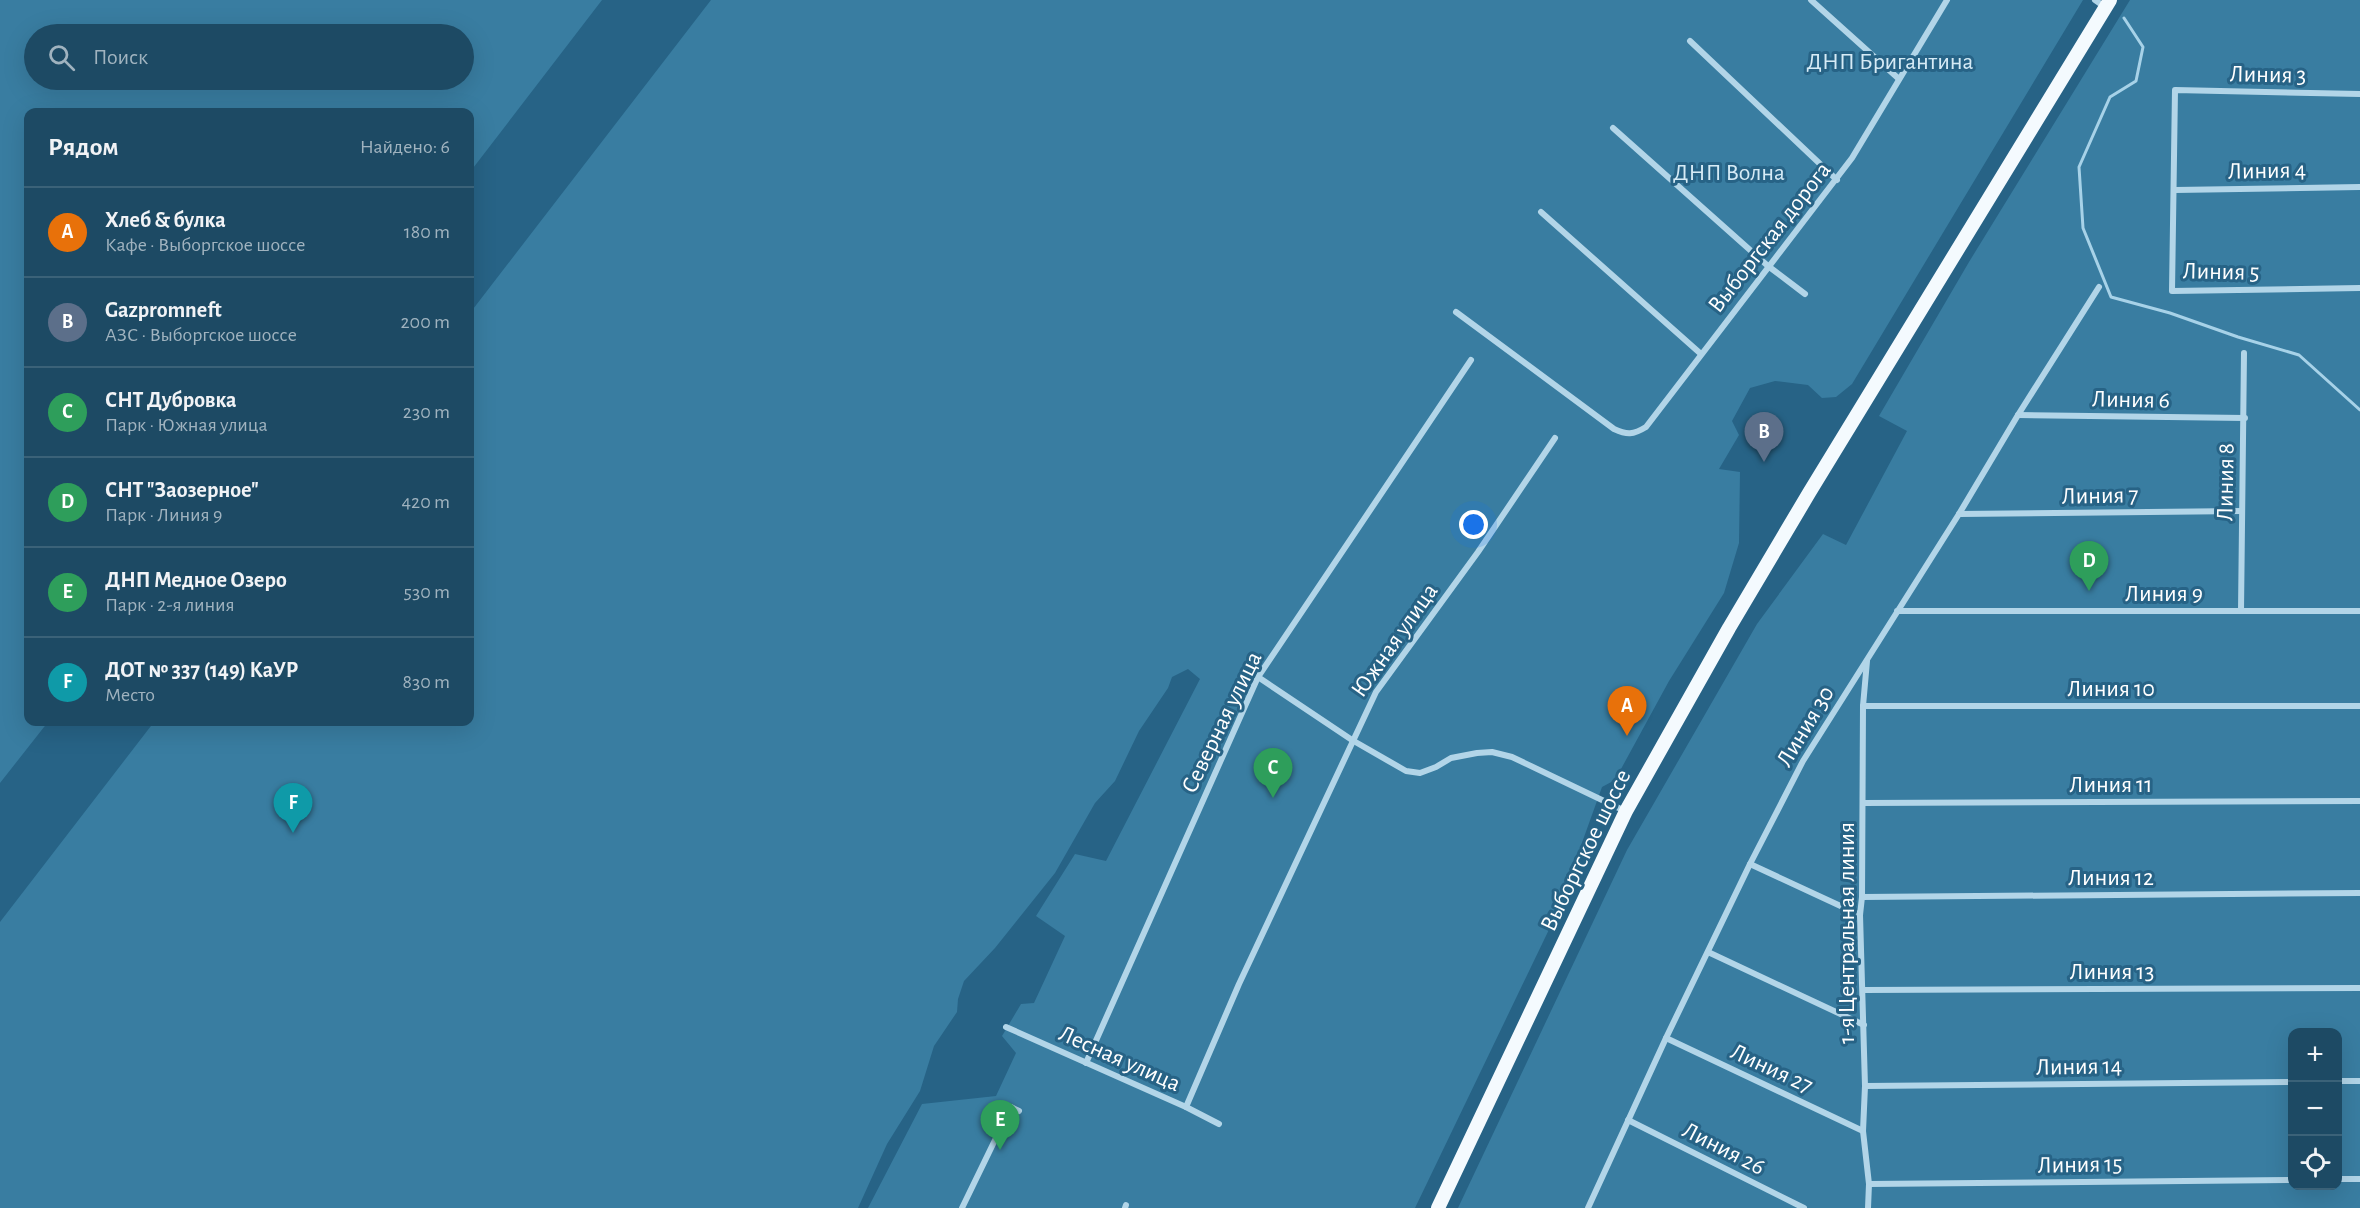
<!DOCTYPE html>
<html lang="ru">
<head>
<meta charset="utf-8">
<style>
	body { margin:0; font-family:"Alegreya Sans",sans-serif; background:#25516a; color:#f1f3f6 }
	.controls { position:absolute; right:18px; bottom:18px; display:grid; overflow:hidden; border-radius:12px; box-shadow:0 6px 24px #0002 }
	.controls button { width:54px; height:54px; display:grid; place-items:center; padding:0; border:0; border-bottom:2px solid #3b6278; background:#1d4a64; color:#f1f3f6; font:30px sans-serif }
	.you { position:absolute; left:1474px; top:525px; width:21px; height:21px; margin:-15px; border:4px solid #fff; border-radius:50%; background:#1a73e8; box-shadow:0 0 0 9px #1a73e833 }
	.badge { display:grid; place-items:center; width:39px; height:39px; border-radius:50%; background:#f0b578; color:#fff; font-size:20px; font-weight:700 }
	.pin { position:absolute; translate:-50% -50px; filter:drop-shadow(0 2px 3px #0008) }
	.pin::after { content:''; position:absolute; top:32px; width:21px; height:18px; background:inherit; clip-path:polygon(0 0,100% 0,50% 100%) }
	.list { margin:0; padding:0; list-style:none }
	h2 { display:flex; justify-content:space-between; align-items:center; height:78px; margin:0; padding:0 24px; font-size:26px }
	h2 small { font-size:20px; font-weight:400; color:#a0b3bf }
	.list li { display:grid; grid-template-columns:39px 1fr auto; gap:18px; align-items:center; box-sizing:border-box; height:90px; padding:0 24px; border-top:2px solid #3b6278 }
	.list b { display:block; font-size:22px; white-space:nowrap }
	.list p { margin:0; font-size:20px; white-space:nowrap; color:#a0b3bf }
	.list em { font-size:20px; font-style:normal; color:#a0b3bf }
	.icon { flex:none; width:33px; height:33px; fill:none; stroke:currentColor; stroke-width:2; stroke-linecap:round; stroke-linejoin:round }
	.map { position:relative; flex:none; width:2360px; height:1208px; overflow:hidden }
	.search { position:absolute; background:#1d4a64; box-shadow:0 6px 24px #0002; left:24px; top:24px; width:450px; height:66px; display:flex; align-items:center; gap:15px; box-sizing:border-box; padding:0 21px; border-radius:33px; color:#a0b3bf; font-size:22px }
	.panel { position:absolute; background:#1d4a64; box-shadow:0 6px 24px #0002; left:24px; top:108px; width:450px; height:618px; border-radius:12px }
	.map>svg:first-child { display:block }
</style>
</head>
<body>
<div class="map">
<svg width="2360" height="1208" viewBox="0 0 2360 1208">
	<rect width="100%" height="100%" fill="#276386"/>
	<!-- green -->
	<g fill="#397da1" fill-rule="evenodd">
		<path d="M0,0H602L470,172V112H28V722H48L0,783ZM34,34H464V80H34Z"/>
		<path d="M711,0H2083L1852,384L1836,397L1822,398L1808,385L1775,381L1750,388L1732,421L1739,435L1719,469L1740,472L1739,543L1724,593L1669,681L1615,780L1602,787L1556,915L1415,1208H868L922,1104L996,1096L1016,1053L1002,1036L1021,1004L1034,1003L1065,936L1036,916L1075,854L1106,861L1200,679L1188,669L1172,677L1168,688L1139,731L1115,781L1095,803L1055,873L995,948L964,981L958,999L957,1012L934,1046L920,1091L887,1144L858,1208H0V922L154,722H470V313Z"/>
		<path d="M2130,0H2360V1208H1458L1627,850L1757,624L1823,534L1846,545L1907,431L1879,416L1969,262ZM2292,1032H2338V1186H2292Z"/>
	</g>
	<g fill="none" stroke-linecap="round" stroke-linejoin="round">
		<!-- stream -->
		<path stroke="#a7d2e8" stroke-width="3" d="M2124,18L2143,47L2136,81L2110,97L2079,167L2083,228L2111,297L2170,313L2238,337L2299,355L2360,410"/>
		<!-- minor -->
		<g stroke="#b2d5e8" stroke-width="6">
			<path d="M1811,0L1899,79"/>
			<path d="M2095,0L2105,7"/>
			<path d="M1690,41L1837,180"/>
			<path d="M2360,94L2175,90L2172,291L2360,288"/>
			<path d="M1613,128L1768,266L1805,294"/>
			<path d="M2175,190L2360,187"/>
			<path d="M1541,212L1701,354"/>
			<path d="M1456,312L1614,429C1627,435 1633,435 1646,427L1852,158L1947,0"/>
			<path d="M2018,415L2245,418"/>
			<path d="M1959,514L2242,511"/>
			<path d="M1897,611H2360"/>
			<path d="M2241,611L2244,353"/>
			<path d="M1867,661L1863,706L1862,897L1860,915L1865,1086L1863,1131L1869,1184L1868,1208"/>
			<path d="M1258,677L1352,740L1406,771L1420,773L1436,767L1451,758L1477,753L1492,752L1512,757L1625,811"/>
			<path d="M1863,706H2360"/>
			<path d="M1863,803L2360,801"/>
			<path d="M1750,864L1860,915"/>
			<path d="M1862,897L2360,893"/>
			<path d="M1708,952L1864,1025"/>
			<path d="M1864,990L2360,988"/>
			<path d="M1006,1027L1186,1107L1219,1124"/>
			<path d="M1666,1038L1863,1131"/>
			<path d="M1086,1063L1258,677L1471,360"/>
			<path d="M2338,1081H2360"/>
			<path d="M1865,1086L2292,1082"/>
			<path d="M1186,1107L1239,984L1376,692L1478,552L1555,438"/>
			<path d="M1628,1120L1804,1208"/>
			<path d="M2338,1179H2360"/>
			<path d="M1869,1184L2292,1180"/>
			<path d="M962,1208L1011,1107L1019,1111"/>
			<path d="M1125,1208L1126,1205"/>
			<path d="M1588,1208L1666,1038L1750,864L1803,761L1959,514L2018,415L2099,287"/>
		</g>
		<!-- primary -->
		<path stroke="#f4fafe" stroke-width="14" d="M1438,1208L1626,811L1729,628L1809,493L2110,0"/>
	</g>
	<g text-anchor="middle" stroke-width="6" stroke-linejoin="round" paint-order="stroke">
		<!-- park labels -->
		<g font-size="24" fill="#d6ebf6" stroke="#276386">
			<text x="1890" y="69">ДНП Бригантина</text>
			<text x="1729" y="180">ДНП Волна</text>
		</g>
		<!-- street labels -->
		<g font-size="24" fill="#fff" stroke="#276386">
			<text transform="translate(2268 74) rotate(1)" y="8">Линия 3</text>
			<text transform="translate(2267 170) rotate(-1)" y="8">Линия 4</text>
			<text transform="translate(1769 237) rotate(-52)" y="8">Выборгская дорога</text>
			<text transform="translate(2221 271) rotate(1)" y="8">Линия 5</text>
			<text transform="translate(2131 399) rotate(1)" y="8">Линия 6</text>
			<text transform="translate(2225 482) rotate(-89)" y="8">Линия 8</text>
			<text transform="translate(2100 495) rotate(-1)" y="8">Линия 7</text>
			<text x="2164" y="601">Линия 9</text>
			<text transform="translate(1394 640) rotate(-55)" y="8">Южная улица</text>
			<text x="2111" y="696">Линия 10</text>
			<text transform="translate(1221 722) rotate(-64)" y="8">Северная улица</text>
			<text transform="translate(1805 726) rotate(-59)" y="8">Линия 30</text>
			<text x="2111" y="792">Линия 11</text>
			<text transform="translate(1585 850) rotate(-64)" y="8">Выборгское шоссе</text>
			<text x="2111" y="885">Линия 12</text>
			<text transform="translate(1846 933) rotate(-90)" y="8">1-я Центральная линия</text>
			<text x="2112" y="979">Линия 13</text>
			<text transform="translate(1120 1058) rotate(24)" y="8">Лесная улица</text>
			<text transform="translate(2079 1066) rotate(-1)" y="8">Линия 14</text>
			<text transform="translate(1772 1068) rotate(25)" y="8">Линия 27</text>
			<text transform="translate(1724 1148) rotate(27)" y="8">Линия 26</text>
			<text transform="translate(2080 1164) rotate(-1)" y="8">Линия 15</text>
		</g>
	</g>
</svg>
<div class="controls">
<button>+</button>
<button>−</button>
<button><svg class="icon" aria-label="locate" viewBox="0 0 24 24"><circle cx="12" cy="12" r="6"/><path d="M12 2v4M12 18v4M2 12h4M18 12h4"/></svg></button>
</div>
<div class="you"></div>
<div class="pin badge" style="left:1627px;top:736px;background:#e8710a">A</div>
<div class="pin badge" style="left:1764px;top:462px;background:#5c6f8a">B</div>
<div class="pin badge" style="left:1273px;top:798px;background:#2e9e5b">C</div>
<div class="pin badge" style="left:2089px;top:591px;background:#2e9e5b">D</div>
<div class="pin badge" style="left:1000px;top:1150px;background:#2e9e5b">E</div>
<div class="pin badge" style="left:293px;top:833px;background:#0f9aa8">F</div>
<div class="search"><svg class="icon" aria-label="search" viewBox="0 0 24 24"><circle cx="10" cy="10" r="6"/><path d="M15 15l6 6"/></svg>Поиск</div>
<section class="panel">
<h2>Рядом<small>Найдено: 6</small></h2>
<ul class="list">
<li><span class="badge" style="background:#e8710a">A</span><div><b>Хлеб &amp; булка</b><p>Кафе · Выборгское шоссе</p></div><em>180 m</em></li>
<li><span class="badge" style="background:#5c6f8a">B</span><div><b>Gazpromneft</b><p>АЗС · Выборгское шоссе</p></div><em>200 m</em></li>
<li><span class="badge" style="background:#2e9e5b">C</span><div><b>СНТ Дубровка</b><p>Парк · Южная улица</p></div><em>230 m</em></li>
<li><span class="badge" style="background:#2e9e5b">D</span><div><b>СНТ &quot;Заозерное&quot;</b><p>Парк · Линия 9</p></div><em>420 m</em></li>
<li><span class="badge" style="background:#2e9e5b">E</span><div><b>ДНП Медное Озеро</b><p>Парк · 2-я линия</p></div><em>530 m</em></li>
<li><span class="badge" style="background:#0f9aa8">F</span><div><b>ДОТ № 337 (149) КаУР</b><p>Место</p></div><em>830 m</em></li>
</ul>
</section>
</div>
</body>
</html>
